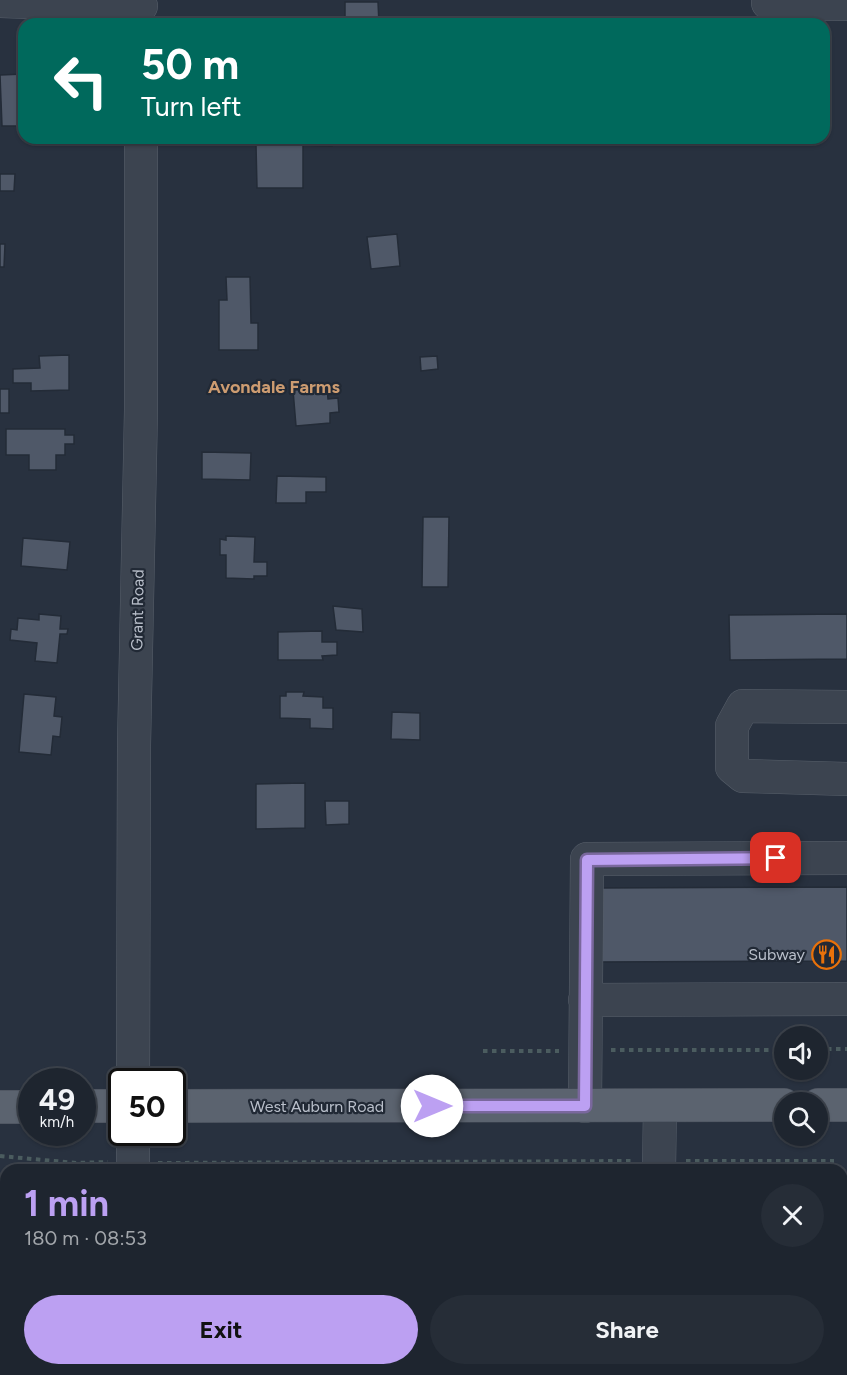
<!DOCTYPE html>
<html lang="en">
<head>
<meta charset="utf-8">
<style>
  body { margin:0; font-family:Figtree,sans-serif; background:#262d37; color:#f1f3f6; height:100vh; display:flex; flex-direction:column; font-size:22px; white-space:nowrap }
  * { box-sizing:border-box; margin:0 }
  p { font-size:20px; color:#a1a5aa }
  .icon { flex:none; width:33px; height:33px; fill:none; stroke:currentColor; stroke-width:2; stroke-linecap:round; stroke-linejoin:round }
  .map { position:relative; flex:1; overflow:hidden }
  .sheet { position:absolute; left:0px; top:1164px; width:848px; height:212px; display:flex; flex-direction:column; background:#1e252f; border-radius:18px 18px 0 0; box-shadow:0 2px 4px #0004,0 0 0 2px #3c424b }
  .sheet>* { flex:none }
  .top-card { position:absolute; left:18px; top:18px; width:812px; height:126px; border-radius:18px; box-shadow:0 2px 4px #0004,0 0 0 2px #3c424b; background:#00695c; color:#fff; overflow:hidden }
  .fabs { position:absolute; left:774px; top:1026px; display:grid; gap:12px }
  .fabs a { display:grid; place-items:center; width:54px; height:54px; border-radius:50%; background:#1e252f; box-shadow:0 2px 4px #0004,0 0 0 2px #3c424b; font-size:30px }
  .speed { position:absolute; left:18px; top:1068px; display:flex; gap:12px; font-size:30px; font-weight:700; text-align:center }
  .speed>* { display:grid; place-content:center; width:78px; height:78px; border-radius:50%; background:#1e252f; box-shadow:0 2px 4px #0004,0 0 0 2px #3c424b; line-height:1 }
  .speed small { font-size:15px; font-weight:400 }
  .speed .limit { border:3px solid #111; border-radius:9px; background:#fff; color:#111 }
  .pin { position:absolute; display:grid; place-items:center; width:51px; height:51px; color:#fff; margin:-26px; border-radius:12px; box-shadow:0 3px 9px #0006 }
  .me { position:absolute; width:66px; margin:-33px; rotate:90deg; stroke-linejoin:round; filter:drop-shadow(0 0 4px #0008) }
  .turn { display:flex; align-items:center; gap:21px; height:126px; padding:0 24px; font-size:27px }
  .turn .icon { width:78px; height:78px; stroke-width:2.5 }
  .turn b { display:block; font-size:42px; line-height:51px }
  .round { display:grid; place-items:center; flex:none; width:63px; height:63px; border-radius:32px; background:#262d37 }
  .overview { display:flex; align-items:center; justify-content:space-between; height:102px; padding:0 24px }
  h1 { font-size:36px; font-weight:700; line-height:45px; color:#bca0f2 }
  .button { display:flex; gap:12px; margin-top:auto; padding:12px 24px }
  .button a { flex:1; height:69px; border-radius:36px; background:#bca0f2; color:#111; font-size:24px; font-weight:700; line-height:69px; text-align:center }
  .button a+a { background:#262d37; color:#f1f3f6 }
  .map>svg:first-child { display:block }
  .building { fill:#4f5868; stroke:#232b37; stroke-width:1.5 }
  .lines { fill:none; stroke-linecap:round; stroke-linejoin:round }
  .minor-casing { stroke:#575f6a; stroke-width:34 }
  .major-casing { stroke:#464d59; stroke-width:34 }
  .path { stroke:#4b5c5f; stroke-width:4; stroke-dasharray:4.5 4.5; stroke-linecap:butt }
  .minor { stroke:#3c4450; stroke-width:33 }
  .major { stroke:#5b636f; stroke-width:33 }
  .route-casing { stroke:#7a689d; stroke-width:15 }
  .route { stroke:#bca0f2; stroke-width:10 }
  .labels { text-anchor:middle; stroke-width:4.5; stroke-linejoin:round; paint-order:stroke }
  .street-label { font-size:16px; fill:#b9bfca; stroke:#212935 }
  .poi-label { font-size:16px; fill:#b9bfca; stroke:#212935; text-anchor:end }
  .neighbourhood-label { font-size:18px; font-weight:bold; fill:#cd9c71; stroke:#212935 }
</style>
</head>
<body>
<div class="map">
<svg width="847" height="1375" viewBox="0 0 847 1375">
  <rect width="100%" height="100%" fill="#28313f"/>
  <path class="building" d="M 345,2 L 378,2 L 379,24 L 345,24 Z
    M 24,74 L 24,126 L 2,126 L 0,75 Z
    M 303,138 L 332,138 L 332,146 L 303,145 Z
    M 256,145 L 303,145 L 303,188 L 257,188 Z
    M 0,174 L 15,174 L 14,191 L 0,191 Z
    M 397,234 L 400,266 L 371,269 L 367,237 Z
    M 0,244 L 5,244 L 4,267 L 0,267 Z
    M 226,277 L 250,277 L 251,323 L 258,323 L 258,350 L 219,350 L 219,300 L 227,300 Z
    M 69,355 L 69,390 L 31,391 L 31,383 L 13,383 L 13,369 L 40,368 L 39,356 Z
    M 437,356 L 438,369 L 421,371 L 420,357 Z
    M 327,387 L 328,399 L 338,398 L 339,412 L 330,413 L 330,423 L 296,426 L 293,390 Z
    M 0,389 L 9,389 L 9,413 L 0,413 Z
    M 6,429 L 65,429 L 65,435 L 74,435 L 74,444 L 65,444 L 65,455 L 56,455 L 56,470 L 29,470 L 29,455 L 6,455 Z
    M 202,452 L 251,453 L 250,480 L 202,479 Z
    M 277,476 L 326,477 L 326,492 L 306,492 L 306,503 L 276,503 Z
    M 423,517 L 449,517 L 448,587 L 422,587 Z
    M 226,536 L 255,537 L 254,562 L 267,562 L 267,576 L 254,576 L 254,579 L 226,578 L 226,555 L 220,555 L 220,539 L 226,540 Z
    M 23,538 L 70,542 L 67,570 L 21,566 Z
    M 333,606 L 362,609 L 363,632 L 336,630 Z
    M 39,614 L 61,616 L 60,629 L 68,629 L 67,634 L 60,634 L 57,663 L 35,661 L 37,643 L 10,640 L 11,629 L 17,630 L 18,618 L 39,620 Z
    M 847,614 L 847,659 L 730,660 L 729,615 Z
    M 322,631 L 322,642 L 337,642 L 337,655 L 322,656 L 323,660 L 278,660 L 278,632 Z
    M 286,692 L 304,692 L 303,696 L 323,697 L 323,708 L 333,708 L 333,729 L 310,728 L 310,719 L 280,718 L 280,696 L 286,696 Z
    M 24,694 L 56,697 L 54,716 L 62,717 L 60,737 L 53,736 L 51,755 L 19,752 Z
    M 392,712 L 420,713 L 420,740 L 391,739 Z
    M 305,783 L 305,828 L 256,829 L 256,784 Z
    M 325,801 L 349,801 L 349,824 L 326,825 Z
    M 847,887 L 847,961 L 596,962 L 595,888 Z
    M 0,1195 L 6,1195 L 6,1244 L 0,1244 Z
    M 185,1370 L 238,1370 L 238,1375 L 185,1375 Z
    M 424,1370 L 463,1370 L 463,1375 L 424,1375 Z
    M 539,1370 L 582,1370 L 582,1375 L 539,1375 Z
    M 754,1370 L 782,1370 L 782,1375 L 754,1375 Z"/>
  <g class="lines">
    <defs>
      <path id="minor" d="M 0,1 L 141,6
        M 768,3 L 847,4
        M 847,707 L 743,706 L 732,726 L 732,767 L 743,776 L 847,779
        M 585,1000 L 847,999
        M 133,1082 L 134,746 L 141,410 L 141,138
        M 585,1106 L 587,859 L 847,858
        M 133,1170 L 133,1132
        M 659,1170 L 660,1106
        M 842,1189 L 847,1189
        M 131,1375 L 131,1370
        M 656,1375 L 656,1370"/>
      <path id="major" d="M 818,1105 L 847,1105
        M 82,1106 L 122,1106
        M 172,1106 L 784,1105
        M 0,1107 L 32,1107"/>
    </defs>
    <use href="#minor" class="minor-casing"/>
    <use href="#major" class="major-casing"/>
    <path class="path" d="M 818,1049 L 847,1049
      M 611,1050 L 784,1050
      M 483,1051 L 559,1051
      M 0,1156 L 76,1163 L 108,1162
      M 686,1161 L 834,1161
      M 158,1163 L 633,1161"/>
    <use href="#minor" class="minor"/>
    <use href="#major" class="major"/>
  </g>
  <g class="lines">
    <defs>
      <path id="route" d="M 432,1106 L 585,1106 L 587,860 L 776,858"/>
    </defs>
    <use href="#route" class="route-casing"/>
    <use href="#route" class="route"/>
  </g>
  <defs>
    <symbol id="restaurant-ring" viewBox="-11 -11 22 22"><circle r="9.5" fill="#212935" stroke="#e8710a" stroke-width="1.5"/><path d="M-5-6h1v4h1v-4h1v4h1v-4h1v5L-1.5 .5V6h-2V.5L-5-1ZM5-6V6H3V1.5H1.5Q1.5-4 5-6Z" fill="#e8710a"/></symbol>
  </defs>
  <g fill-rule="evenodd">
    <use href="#restaurant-ring" x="810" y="938" width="33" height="33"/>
  </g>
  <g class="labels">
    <g class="street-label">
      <text transform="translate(137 610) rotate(-89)" y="6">Grant Road</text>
      <text x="317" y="1112">West Auburn Road</text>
    </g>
    <g class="poi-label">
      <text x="805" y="960">Subway</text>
    </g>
    <g class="neighbourhood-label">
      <text x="274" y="393">Avondale Farms</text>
    </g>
  </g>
</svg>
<div class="fabs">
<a><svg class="icon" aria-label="sound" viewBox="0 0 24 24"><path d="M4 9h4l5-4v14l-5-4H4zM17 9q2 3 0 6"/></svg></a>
<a><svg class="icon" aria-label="search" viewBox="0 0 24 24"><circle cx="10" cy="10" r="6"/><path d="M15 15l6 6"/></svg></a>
</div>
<div class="speed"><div>49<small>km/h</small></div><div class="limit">50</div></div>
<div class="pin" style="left:776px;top:858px;background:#d93025"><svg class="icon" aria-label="arrive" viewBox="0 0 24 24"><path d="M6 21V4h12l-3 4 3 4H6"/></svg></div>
<svg class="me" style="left:432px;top:1106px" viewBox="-20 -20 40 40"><circle r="19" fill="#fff"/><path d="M0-13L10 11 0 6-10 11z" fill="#bca0f2"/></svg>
<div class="top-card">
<div class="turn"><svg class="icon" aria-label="left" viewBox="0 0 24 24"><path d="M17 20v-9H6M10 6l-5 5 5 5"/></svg><div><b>50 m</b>Turn left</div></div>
</div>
<section class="sheet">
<div class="overview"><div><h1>1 min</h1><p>180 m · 08:53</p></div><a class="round"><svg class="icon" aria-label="close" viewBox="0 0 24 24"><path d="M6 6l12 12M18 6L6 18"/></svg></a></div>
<div class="button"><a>Exit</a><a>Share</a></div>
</section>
</div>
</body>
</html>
